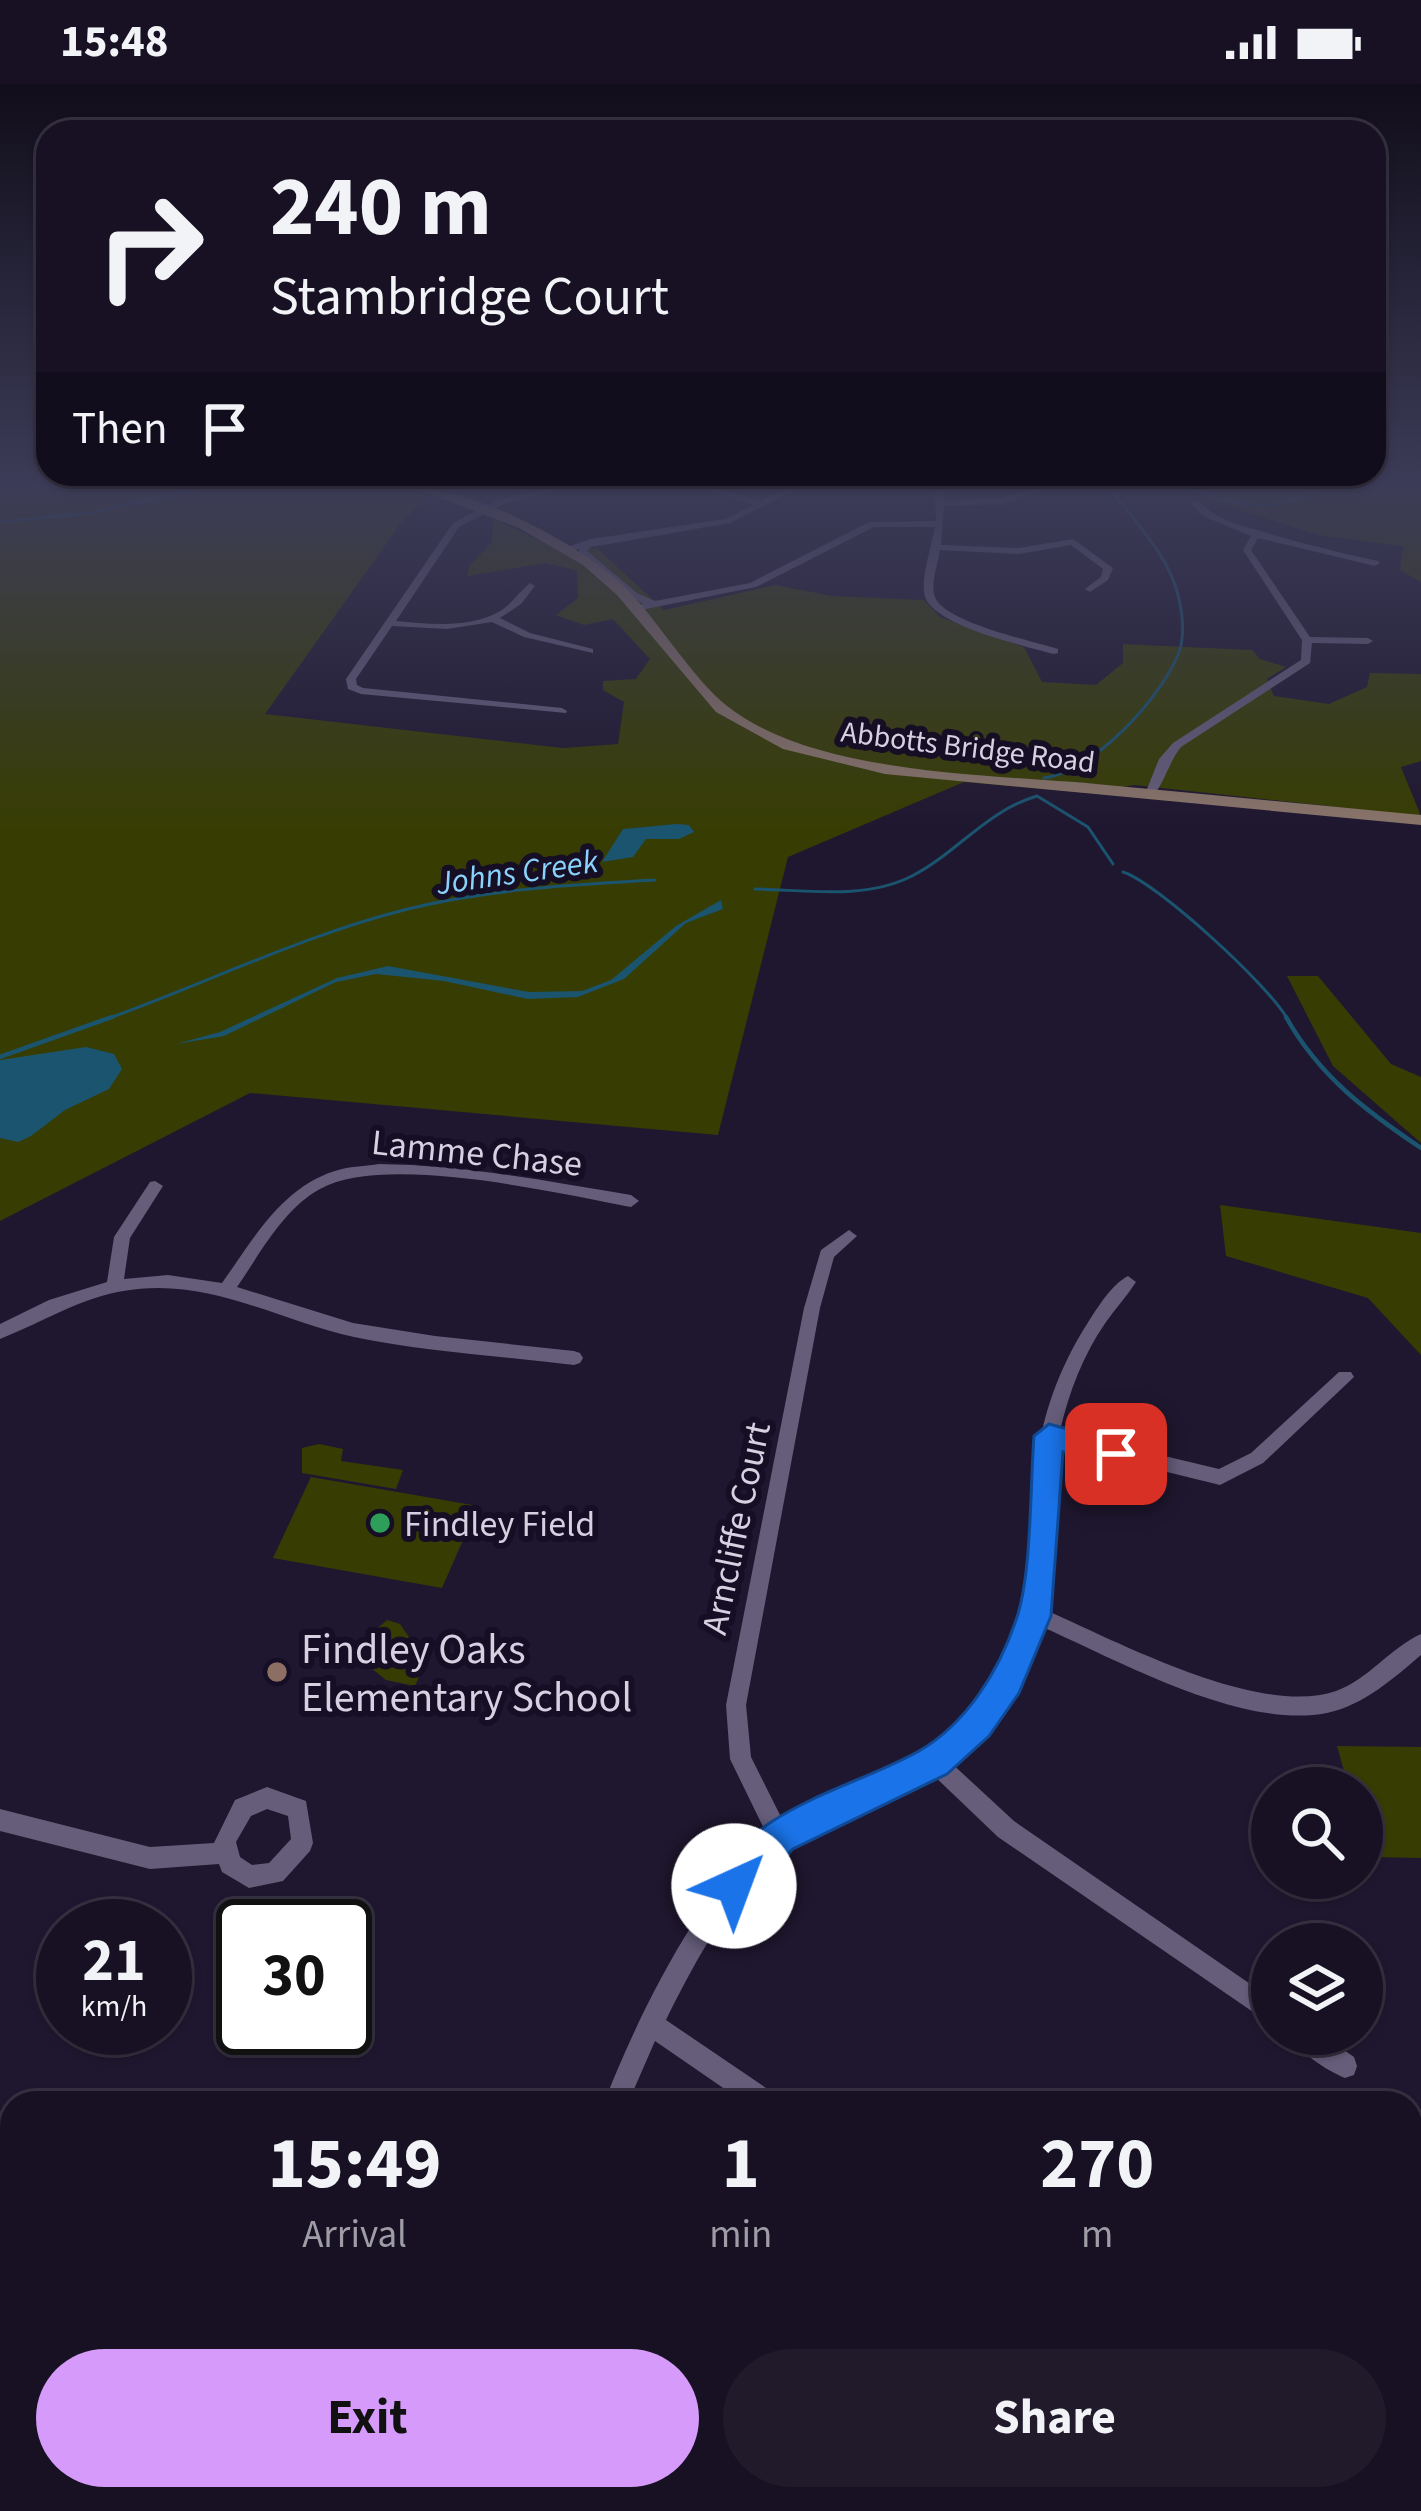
<!DOCTYPE html>
<html lang="en">
<head>
<meta charset="utf-8">
<style>
  body { margin:0; font-family:"Source Sans 3",sans-serif; background:#201a2b; color:#f1f3f6; height:100vh; display:flex; flex-direction:column; font-size:45px; white-space:nowrap }
  * { box-sizing:border-box; margin:0 }
  p { font-size:39px; color:#9e9da6 }
  .icon { flex:none; width:66px; height:66px; fill:none; stroke:currentColor; stroke-width:2; stroke-linecap:round; stroke-linejoin:round }
  .map { position:relative; flex:1; overflow:hidden }
  .side { position:absolute; left:0px; top:2007px; width:1422px; height:420px; display:flex; flex-direction:column; background:#171123; border-radius:36px 36px 0 0; box-shadow:0 3px 9px #0004,0 0 0 3px #363141 }
  .side>* { flex:none }
  .hud { position:absolute; left:36px; top:36px; width:1350px; height:366px; border-radius:36px; box-shadow:0 3px 9px #0004,0 0 0 3px #363141; background:#171123; color:#f1f3f6; overflow:hidden }
  .tools { position:absolute; left:1251px; top:1683px; display:grid; gap:24px }
  .tools a { display:grid; place-items:center; width:132px; height:132px; border-radius:50%; background:#171123; box-shadow:0 3px 9px #0004,0 0 0 3px #363141; font-size:60px }
  .speed { position:absolute; left:36px; top:1815px; display:flex; gap:24px; font-size:60px; font-weight:700; text-align:center }
  .speed>* { display:grid; place-content:center; width:156px; height:156px; border-radius:50%; background:#171123; box-shadow:0 3px 9px #0004,0 0 0 3px #363141; line-height:1 }
  .speed small { font-size:30px; font-weight:400 }
  .speed .limit { border:6px solid #111; border-radius:18px; background:#fff; color:#111 }
  .pin { position:absolute; display:grid; place-items:center; width:102px; height:102px; color:#fff; margin:-51px; border-radius:24px; box-shadow:0 6px 18px #0006 }
  .me { position:absolute; width:132px; margin:-66px; rotate:43deg; stroke-linejoin:round; filter:drop-shadow(0 0 9px #0008) }
  .turn { display:flex; align-items:center; gap:42px; height:252px; padding:0 36px; font-size:54px }
  .turn .icon { width:156px; height:156px; stroke-width:2.5 }
  .turn b { display:block; font-size:84px; line-height:102px }
  .then { display:flex; align-items:center; height:114px; padding:0 36px; background:#0003; gap:24px; font-size:45px }
  .eta { display:flex; justify-content:space-evenly; align-items:center; height:204px; text-align:center }
  .eta b { font-size:72px; font-weight:700; line-height:84px }
  .cta { display:flex; gap:24px; margin-top:auto; padding:24px 36px }
  .cta a { flex:1; height:138px; border-radius:72px; background:#d69bfa; color:#111; font-size:48px; font-weight:700; line-height:138px; text-align:center }
  .cta a+a { background:#201a2b; color:#f1f3f6 }
  .status { display:flex; justify-content:space-between; align-items:center; height:84px; padding:0 60px; background:#171123; direction:ltr }
  .status svg { height:33px; fill:currentColor }
  .map>svg:first-child { display:block }
  .green { fill:#373d02 }
  .water { fill:#1a546f }
  .lines { fill:none; stroke-linecap:round; stroke-linejoin:round }
  .stream-far1 { stroke:#1a546f; stroke-width:3 }
  .stream { stroke:#1a546f; stroke-width:4.5 }
  .minor { fill:#655d7a; fill-rule:evenodd }
  .secondary { fill:#897469; fill-rule:evenodd }
  .route { fill:#1a73e8; stroke:#114b97; stroke-width:3 }
  .leisure-dot { fill:#2e9e5b; stroke:#160e25; stroke-width:4.5 }
  .education-dot { fill:#8d6e63; stroke:#160e25; stroke-width:4.5 }
  .labels { text-anchor:middle; stroke-width:12; stroke-linejoin:round; paint-order:stroke }
  .far-street-label { font-size:30px; fill:#d5d1e1; stroke:#160e25 }
  .far-water-label { font-size:33px; font-style:italic; fill:#89d2fa; stroke:#160e25 }
  .street-label { font-size:36px; fill:#d5d1e1; stroke:#160e25 }
  .poi-label { font-size:36px; fill:#d5d1e1; stroke:#160e25; text-anchor:start }
  .near-poi-label { font-size:42px; fill:#d5d1e1; stroke:#160e25; text-anchor:start }
</style>
</head>
<body>
<div class="status"><b>15:48</b><svg viewBox="0 0 49 12"><path d="M0 12V9h3v3zM5 12V6h3v6zM10 12V3h3v9zM15 12V0h3v12zM26 1h20v11H26zM47 4h2v5h-2z"/></svg></div>
<div class="map">
<svg width="1421" height="2427" viewBox="0 0 1421 2427">
  <rect width="100%" height="100%" fill="#1f172f"/>
  <path class="green" d="M 0,405 L 411,405 L 427,413 L 401,439 L 265,630 L 563,664 L 618,660 L 624,618 L 603,606 L 603,597 L 636,595 L 650,575 L 613,535 L 584,541 L 556,531 L 578,514 L 577,486 L 545,479 L 467,492 L 470,481 L 492,458 L 493,435 L 567,469 L 597,464 L 664,526 L 775,501 L 832,512 L 924,516 L 940,533 L 1024,563 L 1042,598 L 1096,601 L 1123,579 L 1123,560 L 1252,566 L 1260,575 L 1286,583 L 1267,595 L 1274,612 L 1329,620 L 1367,603 L 1370,589 L 1421,590 L 1421,677 L 1401,683 L 1421,732 L 1134,701 L 1088,709 L 964,698 L 788,773 L 718,1051 L 250,1009 L 0,1137 Z
    M 1194,405 L 1421,405 L 1421,498 L 1400,486 L 1403,462 L 1319,451 L 1207,415 Z
    M 1287,892 L 1318,892 L 1391,980 L 1421,993 L 1421,1059 L 1333,982 Z
    M 1220,1121 L 1421,1149 L 1421,1271 L 1368,1214 L 1226,1172 Z
    M 319,1360 L 343,1365 L 341,1377 L 403,1386 L 396,1405 L 302,1389 L 302,1364 Z
    M 311,1393 L 478,1422 L 442,1504 L 273,1474 Z
    M 387,1536 L 400,1540 L 415,1562 L 431,1565 L 415,1602 L 386,1596 L 365,1579 L 373,1564 L 371,1550 Z
    M 1337,1662 L 1421,1663 L 1421,1774 L 1369,1773 L 1362,1750 L 1362,1704 L 1349,1704 Z"/>
  <path class="water" d="M 676,740 L 689,741 L 694,748 L 679,755 L 646,755 L 633,773 L 602,778 L 623,745 Z
    M 721,816 L 723,825 L 686,839 L 624,895 L 578,913 L 528,915 L 444,897 L 376,890 L 336,898 L 224,952 L 176,960 L 220,948 L 337,894 L 388,882 L 529,908 L 582,907 L 611,896 L 676,842 Z
    M 86,963 L 114,970 L 122,985 L 109,1005 L 65,1026 L 31,1052 L 18,1058 L 0,1054 L 0,976 Z"/>
  <g class="lines">
    <path class="stream-far1" d="M 1195,405 C 1238,422 1276,430 1317,405
      M 0,438 L 90,429 L 198,405
      M 1044,694 C 1093,688 1159,616 1178,571 C 1185,554 1183,533 1179,515 C 1171,474 1135,438 1110,405
      M 1037,712 L 1088,743 L 1113,780
      M 1123,788 C 1156,798 1270,902 1288,936
      M 755,805 C 806,806 865,816 912,792 C 957,769 986,727 1037,712
      M 104,936 C 205,900 303,851 408,825 C 489,805 572,801 655,796"/>
    <path class="stream" d="M 1286,933 C 1319,992 1366,1027 1421,1064
      M 0,973 L 112,933"/>
    <path class="minor" d="M 545,405 L 562,405 L 503,420 L 459,443 L 396,537 C 430,540 471,545 502,526 C 513,518 520,507 530,499 L 535,502 L 521,520 L 500,534 L 530,549 L 593,565 L 593,569 L 524,553 L 492,538 L 447,545 L 392,542 L 356,595 L 357,601 L 363,604 L 562,624 L 567,627 L 566,629 L 361,610 L 348,605 L 346,595 L 453,439 L 497,416 Z
      M 704,405 L 718,405 L 760,417 L 785,405 L 796,405 L 730,439 L 591,463 L 587,467 L 637,509 L 655,517 L 750,499 L 869,438 L 936,437 L 935,405 L 943,405 L 944,417 L 1002,414 L 1033,405 L 1047,405 L 1003,420 L 944,422 L 941,461 L 1019,464 L 1073,455 L 1113,484 L 1108,496 L 1090,508 L 1085,505 L 1101,493 L 1103,485 L 1071,461 L 1019,470 L 940,466 C 938,480 930,501 935,513 C 944,538 1032,557 1058,565 L 1058,569 L 1054,570 C 1026,562 926,541 924,508 C 922,490 932,460 935,443 L 874,443 L 756,503 L 636,527 L 633,526 L 633,522 L 643,520 L 622,507 L 579,469 L 579,465 L 568,467 L 564,464 L 591,455 L 725,435 L 753,421 Z
      M 1192,417 L 1198,417 C 1216,435 1235,440 1257,446 C 1295,458 1338,468 1378,477 L 1380,479 L 1375,482 L 1258,454 L 1251,466 L 1310,553 L 1368,554 L 1373,557 L 1368,560 L 1312,559 L 1310,579 L 1181,663 C 1168,679 1163,704 1151,713 L 1145,710 L 1159,675 L 1173,659 L 1301,576 L 1302,556 L 1243,466 L 1251,452 L 1203,432 L 1192,421 Z
      M 379,1080 C 465,1081 547,1097 631,1111 L 639,1117 L 631,1123 C 557,1109 386,1069 320,1105 C 283,1125 260,1170 237,1203 L 353,1239 L 435,1252 L 574,1267 L 580,1269 L 583,1274 L 580,1279 L 574,1281 C 501,1272 426,1268 354,1253 C 281,1237 215,1197 138,1205 C 85,1210 48,1236 0,1255 L 0,1240 L 49,1216 L 107,1198 L 114,1153 L 150,1098 L 155,1097 L 163,1102 L 130,1154 L 124,1195 L 168,1191 L 222,1199 C 254,1154 284,1099 342,1085 C 354,1082 367,1082 379,1080 Z
      M 849,1146 L 857,1152 L 834,1173 L 820,1224 L 746,1621 L 751,1673 L 784,1739 C 850,1702 930,1681 978,1620 C 1038,1546 1026,1473 1036,1385 C 1041,1333 1059,1284 1087,1240 C 1098,1223 1111,1201 1128,1192 L 1136,1198 C 1127,1212 1116,1224 1106,1238 C 1083,1271 1069,1308 1060,1347 L 1219,1385 L 1251,1369 L 1339,1288 L 1351,1288 L 1354,1293 L 1263,1379 L 1220,1401 L 1057,1361 L 1043,1525 C 1115,1556 1259,1634 1336,1607 C 1369,1595 1390,1564 1421,1550 L 1421,1571 C 1394,1594 1364,1621 1327,1629 C 1241,1646 1118,1576 1040,1542 C 1022,1597 994,1641 948,1676 L 1014,1737 L 1272,1915 L 1272,1941 L 998,1753 L 930,1688 C 885,1714 831,1730 789,1761 C 736,1801 695,1877 666,1936 L 775,2010 L 778,2019 L 745,2019 L 655,1957 L 628,2019 L 604,2019 C 636,1936 698,1808 767,1751 L 730,1675 L 726,1621 L 804,1224 L 821,1166 Z
      M 267,1703 L 306,1717 L 313,1759 L 310,1767 L 283,1797 L 249,1804 L 222,1788 L 219,1780 L 150,1785 L 0,1747 L 0,1725 L 150,1763 L 214,1759 L 235,1716 ZM 267,1725 L 288,1732 L 291,1755 L 269,1779 L 252,1781 L 240,1773 L 236,1758 L 251,1732 Z
      M 1289,1950 L 1321,1950 L 1354,1973 L 1357,1982 L 1354,1991 L 1345,1994 C 1326,1986 1298,1968 1289,1950 Z
      M 596,2415 L 624,2415 L 627,2427 L 599,2427 Z
      M 648,2415 L 795,2415 L 799,2417 L 803,2427 L 640,2427 L 644,2417 Z
      M 1372,2415 L 1408,2415 L 1414,2427 L 1378,2427 Z"/>
    <path class="secondary" d="M 417,405 C 477,405 585,463 627,505 C 659,538 693,595 727,622 C 814,691 988,690 1096,700 C 1204,710 1313,721 1421,731 L 1421,741 L 885,690 L 783,665 L 716,628 L 617,511 L 583,481 L 519,444 Z"/>
  </g>
  <linearGradient id="sky" x2="0" y2="1"><stop stop-color="#110d1a"/><stop offset="0.54" stop-color="#3c3c58"/><stop offset="1" stop-color="#3c3c58" stop-opacity="0"/></linearGradient>
  <rect width="1421" height="745" fill="url(#sky)"/>
  <path class="route" d="M 1049,1340 L 1126,1361 L 1131,1370 L 1116,1382 L 1063,1368 L 1051,1532 L 1019,1609 L 989,1652 L 947,1690 L 793,1765 L 747,1815 L 734,1821 L 720,1815 L 715,1802 C 747,1724 852,1705 919,1667 C 966,1640 999,1587 1016,1536 C 1032,1492 1030,1402 1034,1352 Z"/>
  <circle class="leisure-dot" cx="380" cy="1439" r="12"/>
  <circle class="education-dot" cx="277" cy="1588" r="12"/>
  <g class="labels">
    <g class="far-street-label">
      <text transform="translate(968 663) rotate(7)" y="10">Abbotts Bridge Road</text>
    </g>
    <g class="far-water-label">
      <text transform="translate(517 787) rotate(-8)" y="12">Johns Creek</text>
    </g>
    <g class="street-label">
      <text transform="translate(477 1068) rotate(6)" y="13">Lamme Chase</text>
      <text transform="translate(735 1444) rotate(-78)" y="13">Arncliffe Court</text>
    </g>
    <g class="poi-label">
      <text x="404" y="1452">Findley Field</text>
    </g>
    <g class="near-poi-label">
      <text x="301" y="1579">Findley Oaks<tspan x="301" dy="48">Elementary School</tspan></text>
    </g>
  </g>
</svg>
<div class="tools">
<a><svg class="icon" aria-label="search" viewBox="0 0 24 24"><circle cx="10" cy="10" r="6"/><path d="M15 15l6 6"/></svg></a>
<a><svg class="icon" aria-label="layers" viewBox="0 0 24 24"><path d="M12 4l9 5-9 5-9-5zM3 14l9 5 9-5"/></svg></a>
</div>
<div class="speed"><div>21<small>km/h</small></div><div class="limit">30</div></div>
<div class="pin" style="left:1116px;top:1370px;background:#d93025"><svg class="icon" aria-label="arrive" viewBox="0 0 24 24"><path d="M6 21V4h12l-3 4 3 4H6"/></svg></div>
<svg class="me" style="left:734px;top:1802px" viewBox="-20 -20 40 40"><circle r="19" fill="#fff"/><path d="M0-13L10 11 0 6-10 11z" fill="#1a73e8"/></svg>
<div class="hud">
<div class="turn"><svg class="icon" aria-label="right" viewBox="0 0 24 24"><path d="M7 20v-9h11M14 6l5 5-5 5"/></svg><div><b>240 m</b>Stambridge Court</div></div>
<div class="then">Then<svg class="icon" aria-label="arrive" viewBox="0 0 24 24"><path d="M6 21V4h12l-3 4 3 4H6"/></svg></div>
</div>
<section class="side">
<div class="eta">
<div><b>15:49</b><p>Arrival</p></div>
<div><b>1</b><p>min</p></div>
<div><b>270</b><p>m</p></div>
</div>
<div class="cta"><a>Exit</a><a>Share</a></div>
</section>
</div>
</body>
</html>
